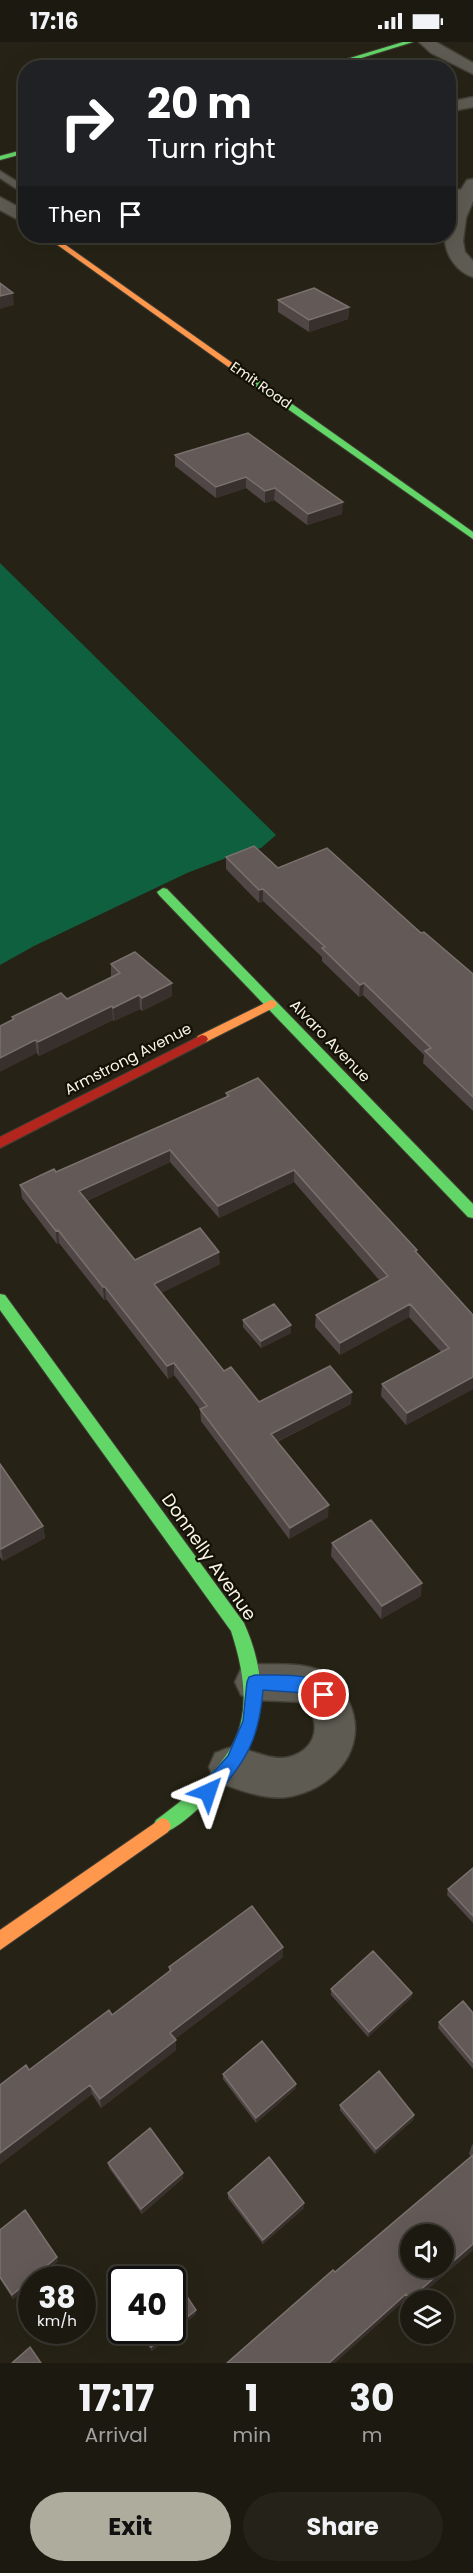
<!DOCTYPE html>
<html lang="en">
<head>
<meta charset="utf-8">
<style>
  body { margin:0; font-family:Poppins,sans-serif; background:#252319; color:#f1f3f6; height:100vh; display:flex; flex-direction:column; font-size:22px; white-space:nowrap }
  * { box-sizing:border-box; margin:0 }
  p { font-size:20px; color:#a0a19f }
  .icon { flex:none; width:33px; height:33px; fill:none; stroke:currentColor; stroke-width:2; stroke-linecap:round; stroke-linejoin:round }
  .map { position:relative; height:2321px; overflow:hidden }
  .side { display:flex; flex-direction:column; background:#1c1a10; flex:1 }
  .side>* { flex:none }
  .banner { position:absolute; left:18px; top:18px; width:438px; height:183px; border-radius:24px; box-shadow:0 6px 24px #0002,0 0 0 2px #3a3830; background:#202124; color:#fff; overflow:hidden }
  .controls { position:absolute; left:400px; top:2182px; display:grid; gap:12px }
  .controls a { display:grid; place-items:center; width:54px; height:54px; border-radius:50%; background:#1c1a10; box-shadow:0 6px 24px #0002,0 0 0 2px #3a3830; font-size:30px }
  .speed { position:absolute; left:18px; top:2224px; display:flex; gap:12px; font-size:30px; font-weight:700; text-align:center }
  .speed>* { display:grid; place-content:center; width:78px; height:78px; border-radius:50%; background:#1c1a10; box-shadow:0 6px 24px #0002,0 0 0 2px #3a3830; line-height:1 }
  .speed small { font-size:15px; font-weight:400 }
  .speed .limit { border:3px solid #111; border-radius:9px; background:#fff; color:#111 }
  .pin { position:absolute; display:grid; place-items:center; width:51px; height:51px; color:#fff; margin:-26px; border:3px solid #fff; border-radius:50%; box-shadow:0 2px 6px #0007 }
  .me { position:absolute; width:66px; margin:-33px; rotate:42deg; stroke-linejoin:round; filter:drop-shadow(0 0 4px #0008) }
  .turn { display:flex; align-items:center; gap:21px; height:126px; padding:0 30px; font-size:27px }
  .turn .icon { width:78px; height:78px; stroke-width:2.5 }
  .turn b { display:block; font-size:42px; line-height:51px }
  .then { display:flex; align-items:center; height:57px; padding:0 30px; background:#0003; gap:12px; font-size:22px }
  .eta { display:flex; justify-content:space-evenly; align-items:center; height:102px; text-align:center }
  .eta b { font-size:36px; font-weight:700; line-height:42px }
  .action { display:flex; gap:12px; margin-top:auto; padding:12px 30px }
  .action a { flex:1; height:69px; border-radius:36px; background:#aeac9d; color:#111; font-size:24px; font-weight:700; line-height:69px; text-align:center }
  .action a+a { background:#252319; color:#f1f3f6 }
  .status { display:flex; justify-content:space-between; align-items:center; height:42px; padding:0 30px; background:#1c1a10; direction:ltr }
  .status svg { height:16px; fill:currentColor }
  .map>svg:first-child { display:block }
  .forest { fill:#0e603e }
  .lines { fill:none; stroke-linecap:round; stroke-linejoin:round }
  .lane-casing { stroke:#413e35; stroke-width:3 }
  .street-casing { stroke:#413e35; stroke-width:3 }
  .fast-casing { stroke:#413e35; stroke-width:2 }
  .slow-casing { stroke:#413e35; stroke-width:2 }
  .jam-casing { stroke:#413e35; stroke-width:2 }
  .lane { fill:#5d5b52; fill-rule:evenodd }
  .street { fill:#5d5b52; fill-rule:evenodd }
  .fast { fill:#63d668; fill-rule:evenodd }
  .slow { fill:#ff974d; fill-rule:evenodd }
  .jam { fill:#b3261e; fill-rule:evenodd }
  .wall { fill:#514646 }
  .shaded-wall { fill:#38302c }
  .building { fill:#635957; stroke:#7a716e; stroke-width:1.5; fill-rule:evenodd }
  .route { fill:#1a73e8; stroke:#114b97; stroke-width:1.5 }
  .labels { text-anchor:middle; stroke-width:4.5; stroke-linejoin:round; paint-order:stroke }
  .far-street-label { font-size:14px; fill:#f8f5e6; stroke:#131006 }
  .street-label { font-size:15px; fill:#f8f5e6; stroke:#131006 }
  .near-street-label { font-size:18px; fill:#f8f5e6; stroke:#131006 }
</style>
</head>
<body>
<div class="status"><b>17:16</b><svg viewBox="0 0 49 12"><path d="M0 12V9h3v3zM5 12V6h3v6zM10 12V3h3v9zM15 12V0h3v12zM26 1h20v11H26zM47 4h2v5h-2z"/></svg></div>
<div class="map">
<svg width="473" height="2321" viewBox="0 0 473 2321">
  <rect width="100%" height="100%" fill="#262316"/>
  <path class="forest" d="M 0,521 L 276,793 L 261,806 L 234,813 L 187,831 L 34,904 L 0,923 Z"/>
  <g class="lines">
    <defs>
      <path id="lane" d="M 0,129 L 26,145 L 26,153 L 0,136 Z
        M 448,147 L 468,148 L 473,151 L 468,154 L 448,153 Z"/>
      <path id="street" d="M 419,0 L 436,0 L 473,21 L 473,32 L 431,11 Z
        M 473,55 L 473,65 L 448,70 L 448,60 Z
        M 473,137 L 473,159 L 466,176 L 463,199 L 465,210 L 473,219 L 473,235 C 456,230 444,211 445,194 L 448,194 C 448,172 455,156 467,138 Z
        M 0,155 L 26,169 L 26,182 L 0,168 Z
        M 255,1622 C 280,1623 309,1619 331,1634 C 340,1640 345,1651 349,1660 C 370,1706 333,1748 287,1755 C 264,1758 236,1747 215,1739 L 209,1725 L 215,1711 C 219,1710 224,1707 229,1706 C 245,1703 269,1720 289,1715 C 317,1708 323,1679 303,1660 L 255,1658 L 241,1653 L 235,1640 L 241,1627 Z"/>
      <path id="fast" d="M 403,0 L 413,0 L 329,26 L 317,26 Z
        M 26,107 L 26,111 L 0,118 L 0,114 Z
        M 248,335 L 254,335 L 473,490 L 473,497 L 248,339 Z
        M 163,846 L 167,847 L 473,1162 L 473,1176 L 468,1175 L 159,853 L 157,850 Z
        M 0,1252 L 5,1253 L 244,1581 C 275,1649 262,1710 206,1760 C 193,1771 178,1786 162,1792 L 156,1790 L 153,1784 L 156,1778 C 233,1721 263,1687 231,1589 L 0,1268 Z"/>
      <path id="slow" d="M 45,194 L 53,194 L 255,337 L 248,339 Z
        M 271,958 L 275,959 L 277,962 L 275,965 L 206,1000 L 202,1001 L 196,997 L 198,994 Z
        M 162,1776 L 168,1778 L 171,1784 L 168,1790 L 0,1908 L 0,1888 Z"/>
      <path id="jam" d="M 202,993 L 206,994 L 208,997 L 206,1000 L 0,1106 L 0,1095 Z"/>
    </defs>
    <use href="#lane" class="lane-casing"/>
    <use href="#street" class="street-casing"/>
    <use href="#fast" class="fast-casing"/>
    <use href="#slow" class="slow-casing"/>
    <use href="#jam" class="jam-casing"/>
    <use href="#lane" class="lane"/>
    <use href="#street" class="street"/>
    <use href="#fast" class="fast"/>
    <use href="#slow" class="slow"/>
    <use href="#jam" class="jam"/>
  </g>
  <path class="wall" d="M 278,258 L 349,265 L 348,277 L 309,290 L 278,270 Z
    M 248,391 L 342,472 L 307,483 L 274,458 L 265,461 L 246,446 L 216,456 L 175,424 L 175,413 Z
    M 226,815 L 278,826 L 421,891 L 473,932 L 473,1069 L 423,1021 L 424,1013 L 363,953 L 359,955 L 322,919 L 322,915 L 263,859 L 259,861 L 226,827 Z
    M 111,922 L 172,954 L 142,969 L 140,967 L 114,979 L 113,978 L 39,1014 L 13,978 L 12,975 L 67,957 L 111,935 Z
    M 226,1051 L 417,1208 L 417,1210 L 473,1273 L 473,1347 L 406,1383 L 381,1354 L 382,1342 L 441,1310 L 409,1275 L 340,1313 L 315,1285 L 316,1273 L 380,1239 L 294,1140 L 219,1176 L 170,1120 L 87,1159 L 135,1218 L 220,1222 L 161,1251 L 224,1329 L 259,1360 L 351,1362 L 277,1400 L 328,1475 L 289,1497 L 201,1379 L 200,1367 L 174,1333 L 168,1337 L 106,1257 L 104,1258 L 59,1201 L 57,1202 L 22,1156 L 20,1143 L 56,1130 L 226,1056 Z
    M 243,1278 L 291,1291 L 261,1306 L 243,1285 Z
    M 0,1422 L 43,1484 L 45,1496 L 3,1519 L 0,1515 Z
    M 332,1501 L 421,1554 L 381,1577 L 331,1514 Z
    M 473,1826 L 473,1881 L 447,1853 L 448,1847 Z
    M 283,1905 L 283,1915 L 175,1997 L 176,2008 L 101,2066 L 92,2052 L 0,2122 L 0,2043 L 29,2028 L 112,1973 L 169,1930 L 169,1925 Z
    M 331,1947 L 412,1951 L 411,1956 L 368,1995 L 331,1953 Z
    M 473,1971 L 473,2027 L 438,1986 L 439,1980 Z
    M 223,2032 L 296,2042 L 295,2047 L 256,2081 L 223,2037 Z
    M 340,2063 L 414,2073 L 413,2078 L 375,2112 L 340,2068 Z
    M 473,2102 L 473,2208 L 414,2259 L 411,2259 L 408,2264 L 404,2259 L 335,2230 L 471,2114 L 469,2112 L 472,2103 Z
    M 108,2121 L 183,2131 L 183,2136 L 142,2172 L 109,2126 Z
    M 228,2151 L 304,2166 L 263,2202 L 228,2156 Z
    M 0,2188 L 58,2219 L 36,2238 L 32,2238 L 32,2242 L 13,2257 L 0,2237 Z
    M 196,2268 L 196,2272 L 152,2309 L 139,2289 L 172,2289 Z"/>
  <path class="shaded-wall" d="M 13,251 L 14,263 L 0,267 L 0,254 Z
    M 349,265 L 348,277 L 309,290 L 309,278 Z
    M 246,435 L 246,446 L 216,456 L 216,445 Z
    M 275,446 L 274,458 L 265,461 L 265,449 Z
    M 343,460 L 342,472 L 307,483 L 308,472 Z
    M 263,847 L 263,859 L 259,861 L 259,848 Z
    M 172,941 L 172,954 L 142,969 L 142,956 Z
    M 364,941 L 363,953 L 359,955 L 360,943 Z
    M 139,953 L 140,967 L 114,979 L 113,966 Z
    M 112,964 L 113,978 L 39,1014 L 38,1000 Z
    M 35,998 L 37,1011 L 0,1030 L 0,1016 Z
    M 170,1108 L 170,1120 L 80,1162 L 79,1149 Z
    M 294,1128 L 294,1140 L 219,1176 L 218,1164 Z
    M 58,1188 L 59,1201 L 57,1202 L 56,1189 Z
    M 219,1210 L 220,1222 L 155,1254 L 154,1242 Z
    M 103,1245 L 105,1245 L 106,1257 L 104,1258 Z
    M 410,1262 L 409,1275 L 340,1313 L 340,1301 Z
    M 291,1283 L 291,1291 L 261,1306 L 261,1299 Z
    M 174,1321 L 174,1333 L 168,1337 L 167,1324 Z
    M 473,1335 L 473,1347 L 406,1383 L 407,1371 Z
    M 352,1350 L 351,1362 L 270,1403 L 271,1392 Z
    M 329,1463 L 328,1475 L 289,1497 L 290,1486 Z
    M 43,1484 L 45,1496 L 3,1519 L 1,1507 Z
    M 422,1541 L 421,1554 L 381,1577 L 382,1564 Z
    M 283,1905 L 283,1915 L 171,2000 L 170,1991 Z
    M 412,1951 L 411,1956 L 368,1995 L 369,1990 Z
    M 176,1998 L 176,2008 L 101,2066 L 100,2057 Z
    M 296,2042 L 295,2047 L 256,2081 L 256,2076 Z
    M 90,2043 L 92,2052 L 0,2122 L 0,2111 Z
    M 414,2073 L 413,2078 L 375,2112 L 376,2107 Z
    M 183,2131 L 183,2136 L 142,2172 L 141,2167 Z
    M 304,2161 L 304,2166 L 263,2202 L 263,2198 Z
    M 473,2202 L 473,2208 L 414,2259 L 411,2259 L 411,2262 L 408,2264 L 410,2257 Z
    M 57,2215 L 58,2219 L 36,2238 L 32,2238 L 32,2242 L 13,2257 L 12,2253 Z
    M 406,2252 L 404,2259 L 335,2321 L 329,2321 Z
    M 196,2268 L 196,2272 L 152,2309 L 151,2305 L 170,2289 L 172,2289 L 172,2287 Z"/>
  <path class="building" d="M 0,241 L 13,251 L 0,254 Z
    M 314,246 L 349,265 L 309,278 L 278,258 Z
    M 248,391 L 343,460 L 308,472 L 275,446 L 265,449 L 246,435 L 216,445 L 175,413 Z
    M 254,804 L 278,826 L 327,806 L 421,891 L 424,890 L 473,932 L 473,1055 L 425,1009 L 431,1006 L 364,941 L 360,943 L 322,906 L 325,905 L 263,847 L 259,848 L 226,815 Z
    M 135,910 L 172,941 L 142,956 L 139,953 L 113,966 L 112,964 L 38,1000 L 35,998 L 0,1016 L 0,984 L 14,977 L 12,975 L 61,951 L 67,957 L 120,931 L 111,922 Z
    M 258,1036 L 417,1208 L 415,1209 L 473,1273 L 473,1335 L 407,1371 L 382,1342 L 449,1306 L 410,1262 L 340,1301 L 316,1273 L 388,1234 L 294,1128 L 218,1164 L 170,1108 L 79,1149 L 135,1218 L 200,1186 L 219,1210 L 154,1242 L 224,1329 L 231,1325 L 259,1360 L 330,1324 L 352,1350 L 271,1392 L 329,1463 L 290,1486 L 200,1367 L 207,1364 L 174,1321 L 167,1324 L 105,1245 L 103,1245 L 58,1188 L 56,1189 L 20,1143 L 54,1127 L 56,1130 L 229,1054 L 226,1051 Z
    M 274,1262 L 291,1283 L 261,1299 L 243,1278 Z
    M 0,1422 L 43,1484 L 1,1507 L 0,1506 Z
    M 371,1478 L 422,1541 L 382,1564 L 332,1501 Z
    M 473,1826 L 473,1874 L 448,1847 Z
    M 252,1864 L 283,1905 L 170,1991 L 176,1998 L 100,2057 L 90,2043 L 0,2111 L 0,2043 L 26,2023 L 29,2028 L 109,1968 L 112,1973 L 171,1928 L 169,1925 Z
    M 373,1909 L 412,1951 L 369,1990 L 331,1947 Z
    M 463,1959 L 473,1971 L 473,2020 L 439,1980 Z
    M 262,1999 L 296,2042 L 256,2076 L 223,2032 Z
    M 379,2029 L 414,2073 L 376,2107 L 340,2063 Z
    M 150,2086 L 183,2131 L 141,2167 L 108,2121 Z
    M 473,2113 L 473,2202 L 410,2257 L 406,2252 L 329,2321 L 227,2321 L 333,2228 L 335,2230 ZM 411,2193 L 444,2193 L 444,2226 L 411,2226 Z
    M 269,2115 L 304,2161 L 263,2198 L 228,2151 Z
    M 25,2168 L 57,2215 L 12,2253 L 0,2235 L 0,2188 Z
    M 166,2223 L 196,2268 L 172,2287 L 172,2238 L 148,2238 Z
    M 141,2289 L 170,2289 L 151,2305 Z
    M 30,2305 L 41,2321 L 12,2321 Z"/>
  <path class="route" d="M 255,1633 C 277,1634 321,1628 332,1653 L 330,1659 L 324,1661 L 305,1651 L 263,1648 C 259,1698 246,1719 214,1756 L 208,1758 L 201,1756 L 199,1750 L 201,1744 L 228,1714 L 243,1679 L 247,1640 L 249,1635 Z"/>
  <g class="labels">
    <g class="far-street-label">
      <text transform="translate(261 343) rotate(35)" y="5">Emit Road</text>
    </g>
    <g class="street-label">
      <text transform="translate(330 999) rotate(46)" y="5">Alvaro Avenue</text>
      <text transform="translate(128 1017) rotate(-27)" y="5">Armstrong Avenue</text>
    </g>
    <g class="near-street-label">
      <text transform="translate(209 1515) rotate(55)" y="6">Donnelly Avenue</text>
    </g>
  </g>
</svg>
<div class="controls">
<a><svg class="icon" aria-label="sound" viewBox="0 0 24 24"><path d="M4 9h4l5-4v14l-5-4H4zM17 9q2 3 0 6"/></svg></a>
<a><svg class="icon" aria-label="layers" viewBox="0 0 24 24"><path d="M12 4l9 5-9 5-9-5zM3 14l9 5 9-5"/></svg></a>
</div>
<div class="speed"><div>38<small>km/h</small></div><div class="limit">40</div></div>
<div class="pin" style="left:324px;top:1653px;background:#d93025"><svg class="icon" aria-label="arrive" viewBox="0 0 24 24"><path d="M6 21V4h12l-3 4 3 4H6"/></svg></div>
<svg class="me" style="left:208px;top:1750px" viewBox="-20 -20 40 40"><path d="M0-17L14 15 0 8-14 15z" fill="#1a73e8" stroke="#fff" stroke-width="4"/></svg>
<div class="banner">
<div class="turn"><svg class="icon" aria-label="right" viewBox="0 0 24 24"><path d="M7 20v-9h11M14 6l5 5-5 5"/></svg><div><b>20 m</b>Turn right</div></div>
<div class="then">Then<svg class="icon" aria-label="arrive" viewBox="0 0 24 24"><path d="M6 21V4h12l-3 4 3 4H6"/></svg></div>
</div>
</div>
<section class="side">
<div class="eta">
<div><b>17:17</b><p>Arrival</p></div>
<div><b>1</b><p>min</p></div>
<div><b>30</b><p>m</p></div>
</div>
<div class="action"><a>Exit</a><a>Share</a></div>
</section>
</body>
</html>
